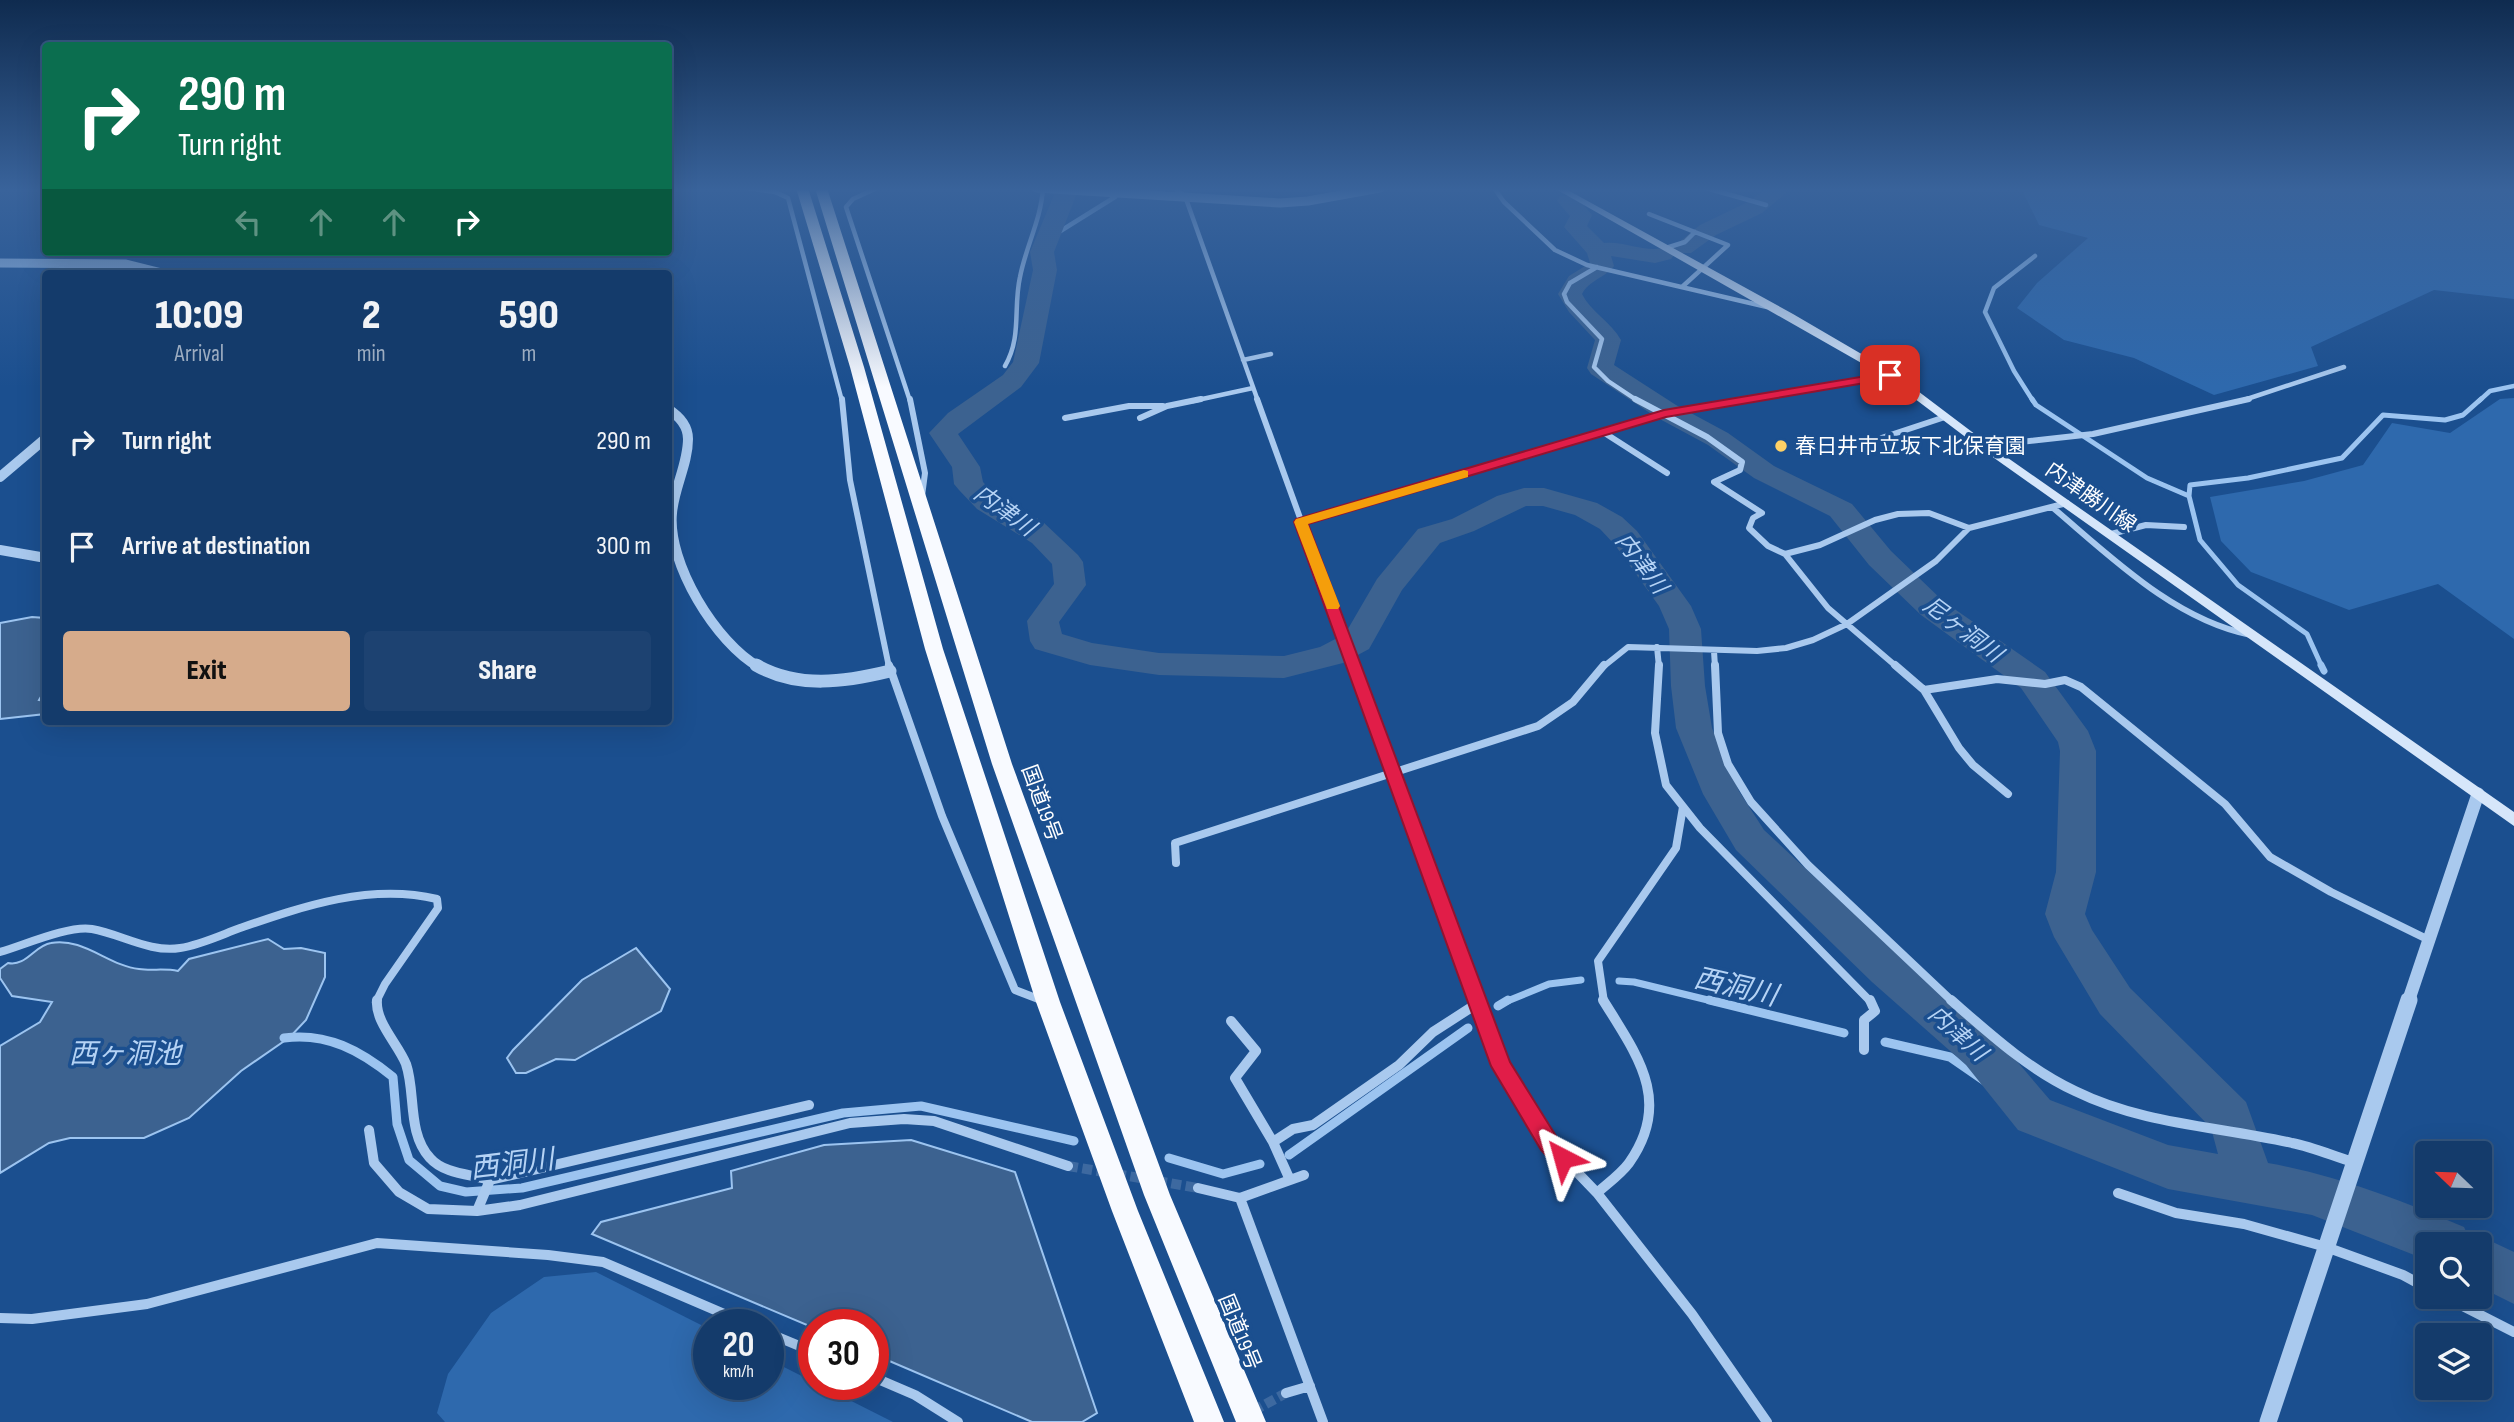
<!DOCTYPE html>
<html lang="en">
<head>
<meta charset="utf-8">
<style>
  body { margin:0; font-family:"Sofia Sans Condensed","Noto Sans JP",sans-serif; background:#1d4271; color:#f1f3f6; height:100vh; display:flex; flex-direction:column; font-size:26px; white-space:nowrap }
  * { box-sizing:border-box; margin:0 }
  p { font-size:23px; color:#9dadc1 }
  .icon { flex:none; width:38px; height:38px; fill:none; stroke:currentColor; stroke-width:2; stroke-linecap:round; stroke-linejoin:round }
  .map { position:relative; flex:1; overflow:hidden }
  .drawer { position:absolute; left:42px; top:270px; width:630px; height:455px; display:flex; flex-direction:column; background:#143b6b; border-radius:7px; box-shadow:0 7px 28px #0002,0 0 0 2px #33557e }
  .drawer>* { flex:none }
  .hud { position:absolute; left:42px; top:42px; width:630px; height:214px; border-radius:7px; box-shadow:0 7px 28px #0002,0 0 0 2px #33557e; background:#0b6e4f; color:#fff; overflow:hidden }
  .needle { width:46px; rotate:293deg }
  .tools { position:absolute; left:2415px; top:1141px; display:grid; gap:14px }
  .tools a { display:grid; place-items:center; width:77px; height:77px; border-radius:7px; background:#143b6b; box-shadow:0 7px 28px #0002,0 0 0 2px #33557e; font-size:35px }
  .speed { position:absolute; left:693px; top:1309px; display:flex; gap:14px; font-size:35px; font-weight:700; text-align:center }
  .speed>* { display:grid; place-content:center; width:91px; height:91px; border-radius:50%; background:#143b6b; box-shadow:0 7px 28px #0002,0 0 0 2px #33557e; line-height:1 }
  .speed small { font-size:18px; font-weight:400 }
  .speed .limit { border:10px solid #d22; background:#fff; color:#111 }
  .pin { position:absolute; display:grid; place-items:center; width:60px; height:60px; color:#fff; margin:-30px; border-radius:14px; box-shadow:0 4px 10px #0006 }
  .me { position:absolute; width:77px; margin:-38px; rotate:321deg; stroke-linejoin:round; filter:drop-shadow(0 0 5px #0008) }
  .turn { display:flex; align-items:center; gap:24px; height:147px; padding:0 21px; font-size:32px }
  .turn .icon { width:91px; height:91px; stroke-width:2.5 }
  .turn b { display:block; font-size:49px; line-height:60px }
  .lanes { display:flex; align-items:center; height:66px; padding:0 21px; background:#0003; justify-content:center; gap:35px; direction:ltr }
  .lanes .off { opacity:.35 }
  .eta { display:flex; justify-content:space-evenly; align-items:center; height:119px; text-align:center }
  .eta b { font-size:42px; font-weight:800; line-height:49px }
  .action { display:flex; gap:14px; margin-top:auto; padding:14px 21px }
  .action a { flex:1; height:80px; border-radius:7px; background:#d6ab8b; color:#111; font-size:28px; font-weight:800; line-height:80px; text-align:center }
  .action a+a { background:#1d4271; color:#f1f3f6 }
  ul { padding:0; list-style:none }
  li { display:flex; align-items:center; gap:21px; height:105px; padding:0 21px }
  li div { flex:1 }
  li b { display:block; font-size:26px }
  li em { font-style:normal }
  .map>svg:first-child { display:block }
  .green { fill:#2e69ad }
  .water { fill:#3c6290; stroke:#9cc4f0; stroke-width:2 }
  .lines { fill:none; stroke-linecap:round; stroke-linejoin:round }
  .stream-far3 { stroke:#9cc4f0; stroke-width:4.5 }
  .stream-far2 { stroke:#9cc4f0; stroke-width:5 }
  .stream-far1 { stroke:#9cc4f0; stroke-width:7 }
  .stream { stroke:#9cc4f0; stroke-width:9 }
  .river { fill:#3c6290; fill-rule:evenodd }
  .minor-tunnel { stroke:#3d69a0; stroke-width:10; stroke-dasharray:10 4.5; stroke-linecap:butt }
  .minor-far3 { stroke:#a9c9ee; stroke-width:4.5 }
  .minor-far2 { stroke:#a9c9ee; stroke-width:6 }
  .minor-far1 { stroke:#a9c9ee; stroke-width:8 }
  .minor { stroke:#a9c9ee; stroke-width:10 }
  .tertiary-far3 { stroke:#a9c9ee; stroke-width:9 }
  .tertiary-far2 { stroke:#a9c9ee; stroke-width:10 }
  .tertiary-far1 { stroke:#a9c9ee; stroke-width:13 }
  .tertiary { stroke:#a9c9ee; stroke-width:17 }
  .secondary { fill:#d6e6fa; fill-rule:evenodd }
  .trunk { fill:#f8faff; fill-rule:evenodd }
  .route { fill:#e11d48; stroke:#92132f; stroke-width:2 }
  .slow { fill:#f59e0b }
  .poi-dot { fill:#ffd166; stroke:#1b4f8f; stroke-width:2.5 }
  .labels { text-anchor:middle; stroke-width:7; stroke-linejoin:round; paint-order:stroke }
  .poi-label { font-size:21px; fill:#fff; stroke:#1b4f8f; text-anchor:start }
  .street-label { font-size:21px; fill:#fff; stroke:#1b4f8f }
  .water-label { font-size:23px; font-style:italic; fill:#b5d3f5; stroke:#1b4f8f }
  .near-water-label { font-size:28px; font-style:italic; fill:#b5d3f5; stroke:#1b4f8f }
</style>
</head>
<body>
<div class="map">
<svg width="2514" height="1422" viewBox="0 0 2514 1422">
  <rect width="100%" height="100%" fill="#1b4f8f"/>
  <path class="green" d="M 2021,188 L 2514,188 L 2514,299 L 2434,290 L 2311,347 L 2318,366 L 2214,395 L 2134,358 L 2064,340 L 2017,308 L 2037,283 L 2088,238 L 2039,225 Z
    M 2514,398 L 2514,639 L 2438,584 L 2349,610 L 2251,572 L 2221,541 L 2210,497 L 2304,481 L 2363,465 L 2392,423 L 2450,433 L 2500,399 Z
    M 596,1272 L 709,1329 L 709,1384 L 768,1384 L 768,1359 L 893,1422 L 445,1422 L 437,1413 L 448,1374 L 491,1313 L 544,1277 Z"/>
  <path class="water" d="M 32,617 L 45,618 L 45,690 L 39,700 L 45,701 L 45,714 L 0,719 L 0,623 Z
    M 268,939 L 284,949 L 301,948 L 325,953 L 325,977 L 306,1020 L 290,1037 L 241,1071 L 189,1118 L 144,1138 L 70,1138 L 49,1143 L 0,1173 L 0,1046 L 40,1022 L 52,1002 L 12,996 L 0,978 L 0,969 L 8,963 C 26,967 35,945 51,943 C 83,937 109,966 139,969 C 152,971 164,968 178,971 L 189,959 Z
    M 636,948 L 670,989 L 661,1011 L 575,1060 L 556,1059 L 526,1073 L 516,1073 L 507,1058 L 513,1050 L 582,980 Z
    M 911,1140 L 1015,1172 L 1097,1413 L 1082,1422 L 1032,1422 L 873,1354 L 873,1325 L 814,1325 L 814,1328 L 592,1234 L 601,1222 L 732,1188 L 731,1171 L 824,1145 Z"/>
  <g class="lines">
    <path class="stream-far3" d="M 1046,240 L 1115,197
      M 2033,401 L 2014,371 L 1985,312 L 1994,288 L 2035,256
      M 2479,401 L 2490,391 L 2514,386"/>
    <path class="stream-far2" d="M 2032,399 L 2036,405 L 2147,478 L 2189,496 L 2200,540 L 2238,585 L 2307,634 L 2322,667
      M 2189,496 L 2190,485 L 2248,478 L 2342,458 L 2383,415 L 2445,420 L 2463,415 L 2481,399"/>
    <path class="stream-far1" d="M 2321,665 L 2324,671
      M 1619,981 L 1634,982 L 1716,1002
      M 1505,1002 L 1549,984 L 1581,980"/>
    <path class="stream" d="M 1709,1000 L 1844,1033
      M 1498,1006 L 1508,1000
      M 284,1038 C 327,1032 361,1051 393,1077 L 397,1124 L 409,1160 L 440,1186 L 466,1192 L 522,1188 L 843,1113 L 921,1106 L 1074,1141
      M 1885,1042 L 1950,1057 L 2034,1115
      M 1289,1155 L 1468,1028
      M 1169,1158 L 1223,1174 L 1260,1164"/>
    <path class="river" d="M 1046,188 L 1072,188 L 1077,193 L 1054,252 L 1057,270 L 1039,363 L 1021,387 L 958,434 L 980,467 L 983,482 L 997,497 L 1042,521 L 1078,555 L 1083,562 L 1086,585 L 1059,622 L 1062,634 L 1092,643 L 1159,653 L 1284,656 L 1320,647 L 1345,634 L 1377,579 L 1418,529 L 1452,519 L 1497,496 L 1524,488 L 1544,488 L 1597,503 L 1622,517 L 1637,531 L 1691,606 L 1701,629 L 1705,686 L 1712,728 L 1739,791 L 1764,830 L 1902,958 L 1998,1039 L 2050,1100 L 2168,1145 L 2218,1154 L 2211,1128 L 2100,1014 L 2054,937 L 2045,914 L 2056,872 L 2060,751 L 2058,742 L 2021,688 L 1921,615 L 1869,565 L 1830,516 L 1754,478 L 1708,445 L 1656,417 L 1591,374 L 1587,368 L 1595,340 L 1569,312 L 1558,294 L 1569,276 L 1590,263 L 1587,253 L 1564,227 L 1570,216 L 1557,201 L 1560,196 L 1576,196 L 1592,215 L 1587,226 L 1604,243 C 1621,241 1637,249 1654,249 C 1661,249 1664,247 1671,249 L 1675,254 L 1671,259 L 1655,263 L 1611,256 L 1614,266 C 1605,278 1589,280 1582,294 C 1591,312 1611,322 1621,340 L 1614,365 L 1676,405 L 1728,433 L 1774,466 L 1852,504 L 1891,551 L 1943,601 L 2045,672 L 2088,731 L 2096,751 L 2096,872 L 2085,914 L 2092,930 L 2130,988 L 2246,1102 L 2268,1163 C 2336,1175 2401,1200 2464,1227 L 2470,1240 L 2480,1236 L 2514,1252 L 2514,1304 L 2480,1287 L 2480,1244 L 2427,1244 L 2427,1260 L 2312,1215 L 2168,1189 L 2018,1130 L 1966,1065 L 1872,982 L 1736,850 L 1703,794 L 1676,728 L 1671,686 L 1669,629 L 1659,606 L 1615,545 L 1600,529 L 1575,515 L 1543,506 L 1526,506 L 1474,531 L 1440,543 L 1402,590 L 1369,649 L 1343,663 L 1284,678 L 1159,675 L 1090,665 L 1035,649 L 1030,641 L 1027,621 L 1054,584 L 1052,564 L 1032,543 L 977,509 L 959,490 L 954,484 L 952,467 L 929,433 L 948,413 L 1003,375 L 1013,362 L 1033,270 L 1030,252 L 1054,195 Z
      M 1768,188 L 1792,188 L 1762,213 L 1716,235 L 1691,253 L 1675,253 L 1672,248 L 1700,225 L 1746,203 Z"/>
    <path class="minor-tunnel" d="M 1068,1166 L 1104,1172
      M 1116,1174 L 1146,1179
      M 1157,1181 L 1198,1188
      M 1253,1411 L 1286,1393"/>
    <path class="minor-far3" d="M 747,188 L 775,192 L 788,198 L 842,401
      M 877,188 L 853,199 L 846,207 L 910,401
      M 1174,188 L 1185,196 L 1258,401
      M 1494,188 L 1504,202 L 1555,250 L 1587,265 L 1767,307
      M 1706,188 L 1766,205
      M 1649,214 L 1728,245 L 1682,287
      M 1666,248 L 1685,242 L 1695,232
      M 1597,267 L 1570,283 L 1564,294 L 1567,302 L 1602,339 L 1594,367 L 1608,381 L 1638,401
      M 1243,360 L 1271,354
      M 1005,366 C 1022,337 1013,308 1020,277 C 1026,246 1041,220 1043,188
      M 1193,401 L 1253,388
      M 1742,401 L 1890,375
      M 2241,401 L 2344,367"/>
    <path class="minor-far2" d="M 842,399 L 850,480 L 889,667
      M 910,399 L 925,473 L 922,496
      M 1257,399 L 1354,667
      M 1635,399 L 1707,437 L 1742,462 L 1740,470 L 1714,482 L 1762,513 L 1753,518 L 1749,528 L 1768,546 L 1785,554 L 1820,545 L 1875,520 L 1898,514 L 1929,513 L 1969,528
      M 1065,418 L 1129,406 L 1163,406
      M 1140,418 L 1167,406 L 1201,399
      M 1603,432 L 1667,473
      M 1984,446 L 2093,434 L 2249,399
      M 1839,452 L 1945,417
      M 2052,507 C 2110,556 2174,620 2251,635
      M 1301,522 L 1665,414 L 1752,399
      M 2111,534 L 2146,525 L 2184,527
      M 1785,554 L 1828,608 L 1897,667
      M 1657,647 L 1659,667
      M 1714,651 L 1715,667
      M 1603,667 L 1628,647 L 1757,651 L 1786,648 L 1813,640 L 1847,624 L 1936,561 L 1969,528 L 2067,503"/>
    <path class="minor-far1" d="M 889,665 L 942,816 L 1015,990 L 1041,1000
      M 1354,665 L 1477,1002
      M 1659,665 L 1655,733 L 1666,785 L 1700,828 L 1871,1002
      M 1715,665 L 1718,733 L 1728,764 L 1751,802 L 1808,865 L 1953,1002
      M 1895,665 L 1924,690 L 1959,748 L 1973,765 L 2008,794
      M 1924,690 L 1997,679 L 2045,684 L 2065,680 L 2081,687 L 2225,804 L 2270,857 L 2331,892 L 2429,940
      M 1176,863 L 1175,843 L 1538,726 L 1573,702 L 1604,665
      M 0,952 C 24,945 69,925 92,929 C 121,934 150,953 180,948 C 200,945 221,935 240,928 C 304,906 370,883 437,899 L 438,908 L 385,984 L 376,1002
      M 1604,1002 L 1598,961 L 1676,848 L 1683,807"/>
    <path class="minor" d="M 377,1000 C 375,1022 398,1044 406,1064 C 416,1093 407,1133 430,1158 C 444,1174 470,1174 490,1180 L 809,1105
      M 1477,1000 L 1501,1066 L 1549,1143 L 1597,1193 L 1692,1314 L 1767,1422
      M 1951,1000 C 1990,1034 2028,1069 2075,1091 C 2144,1125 2218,1126 2292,1143 C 2313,1147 2333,1156 2353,1162
      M 1231,1021 L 1256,1051 L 1235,1078 L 1273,1142 L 1290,1180
      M 1864,1050 L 1864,1020 L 1875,1011 L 1870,1000
      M 369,1130 L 374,1163 L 399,1192 L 428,1209 L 477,1211 L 520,1205 L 850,1123 L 904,1119 L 934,1121 L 1068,1166
      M 1273,1142 L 1293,1129 L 1313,1125 L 1399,1065 L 1433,1032 L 1478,1003
      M 1198,1188 L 1240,1198 L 1304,1175
      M 1597,1193 C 1607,1184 1621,1174 1629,1163 C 1673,1101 1637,1055 1603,1000
      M 2118,1193 L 2176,1213 L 2244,1224 L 2326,1247 L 2403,1275 L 2427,1288
      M 1240,1198 L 1323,1422
      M 477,1211 L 490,1180
      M 2445,1297 L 2514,1332
      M 0,1318 L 32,1319 L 147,1304 L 377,1243 L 548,1255 L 603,1262 L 750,1325
      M 768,1333 L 814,1352
      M 873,1377 L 915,1395 L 958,1422
      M 1286,1393 L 1310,1386"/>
    <path class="tertiary-far3" d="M 1037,188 L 1280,203 L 1308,201 L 1380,188
      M 0,263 L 126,264 L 162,273"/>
    <path class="tertiary-far2" d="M 668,409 C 679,416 688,425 688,439 C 688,464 674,488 672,513 C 667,563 716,643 759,667
      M 0,477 L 46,438
      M 0,550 L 46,558"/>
    <path class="tertiary-far1" d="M 756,665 C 798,689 845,682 890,671
      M 2408,1002 L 2478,794"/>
    <path class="tertiary" d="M 2268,1422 L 2409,1000"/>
    <path class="secondary" d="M 1554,188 L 1564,188 L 1793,314 L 1894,373 L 1988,444 L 2514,812 L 2514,826 L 1980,448 L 1886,377 Z"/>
    <path class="trunk" d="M 796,188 L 808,188 L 864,367 L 943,649 L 1060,1002 L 1138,1211 L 1224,1422 L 1194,1422 L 1112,1211 L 1036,1002 L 925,649 L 850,367 Z
      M 815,188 L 827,188 L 1012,764 L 1170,1195 L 1266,1422 L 1236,1422 L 1144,1195 L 992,764 Z"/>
  </g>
  <linearGradient id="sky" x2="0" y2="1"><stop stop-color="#0f2b4f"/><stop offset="0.49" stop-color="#39639b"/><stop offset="1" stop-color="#39639b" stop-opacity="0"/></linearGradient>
  <rect width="2514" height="387" fill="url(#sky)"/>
  <path class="route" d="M 1890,372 L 1896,375 L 1894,378 L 1666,417 L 1308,524 L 1510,1062 L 1556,1136 L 1573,1158 L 1570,1165 L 1563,1167 L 1555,1165 L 1541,1150 L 1491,1066 L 1294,522 L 1296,519 L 1664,410 Z"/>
  <path class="slow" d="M 1464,470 L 1468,471 L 1468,477 L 1308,524 L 1340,606 L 1338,609 L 1327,609 L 1294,522 L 1296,519 Z"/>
  <circle class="poi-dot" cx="1781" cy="446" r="7"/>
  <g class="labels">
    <g class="poi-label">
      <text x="1795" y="453">春日井市立坂下北保育園</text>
    </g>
    <g class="street-label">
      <text transform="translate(2091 497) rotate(35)" y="7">内津勝川線</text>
      <text transform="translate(1042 803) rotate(70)" y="7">国道19号</text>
      <text transform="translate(1240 1332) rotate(68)" y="7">国道19号</text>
    </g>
    <g class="water-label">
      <text transform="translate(1005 510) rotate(36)" y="8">内津川</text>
      <text transform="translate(1642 563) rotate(53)" y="8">内津川</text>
      <text transform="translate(1963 629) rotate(37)" y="8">尼ヶ洞川</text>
      <text transform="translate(1958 1033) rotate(42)" y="8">内津川</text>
    </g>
    <g class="near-water-label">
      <text transform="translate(1736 986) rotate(13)" y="10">西洞川</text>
      <text x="125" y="1063">西ヶ洞池</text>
      <text transform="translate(512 1163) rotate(-7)" y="10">西洞川</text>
    </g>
  </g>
</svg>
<div class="tools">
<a><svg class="needle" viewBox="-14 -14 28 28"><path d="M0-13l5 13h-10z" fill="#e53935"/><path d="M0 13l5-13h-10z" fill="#9dadc1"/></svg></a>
<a><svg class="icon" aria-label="search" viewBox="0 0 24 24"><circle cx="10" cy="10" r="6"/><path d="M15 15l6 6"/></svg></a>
<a><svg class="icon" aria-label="layers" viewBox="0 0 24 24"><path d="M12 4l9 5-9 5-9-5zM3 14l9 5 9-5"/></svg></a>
</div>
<div class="speed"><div>20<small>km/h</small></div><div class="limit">30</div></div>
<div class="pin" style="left:1890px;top:375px;background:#d93025"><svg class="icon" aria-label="arrive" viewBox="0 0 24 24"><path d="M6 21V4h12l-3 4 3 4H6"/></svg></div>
<svg class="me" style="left:1563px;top:1158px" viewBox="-20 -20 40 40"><path d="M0-17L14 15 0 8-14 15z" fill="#e11d48" stroke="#fff" stroke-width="4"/></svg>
<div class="hud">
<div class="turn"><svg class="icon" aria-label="right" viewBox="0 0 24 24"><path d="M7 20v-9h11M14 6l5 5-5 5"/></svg><div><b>290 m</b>Turn right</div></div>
<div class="lanes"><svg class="icon off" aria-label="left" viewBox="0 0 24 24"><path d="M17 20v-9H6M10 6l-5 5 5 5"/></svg><svg class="icon off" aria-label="ahead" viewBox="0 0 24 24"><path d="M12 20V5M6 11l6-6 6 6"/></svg><svg class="icon off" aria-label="ahead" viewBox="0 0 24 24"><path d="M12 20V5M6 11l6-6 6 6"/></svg><svg class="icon" aria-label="right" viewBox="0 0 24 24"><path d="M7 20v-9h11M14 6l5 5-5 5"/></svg></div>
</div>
<section class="drawer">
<div class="eta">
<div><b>10:09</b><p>Arrival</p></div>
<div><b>2</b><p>min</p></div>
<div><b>590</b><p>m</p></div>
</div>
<ul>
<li><svg class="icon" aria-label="right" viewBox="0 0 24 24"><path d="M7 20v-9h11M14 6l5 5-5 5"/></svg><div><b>Turn right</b></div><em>290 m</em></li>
<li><svg class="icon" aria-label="arrive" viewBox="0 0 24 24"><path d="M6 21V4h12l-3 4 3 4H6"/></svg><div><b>Arrive at destination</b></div><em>300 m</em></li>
</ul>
<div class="action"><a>Exit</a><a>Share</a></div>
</section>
</div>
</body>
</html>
